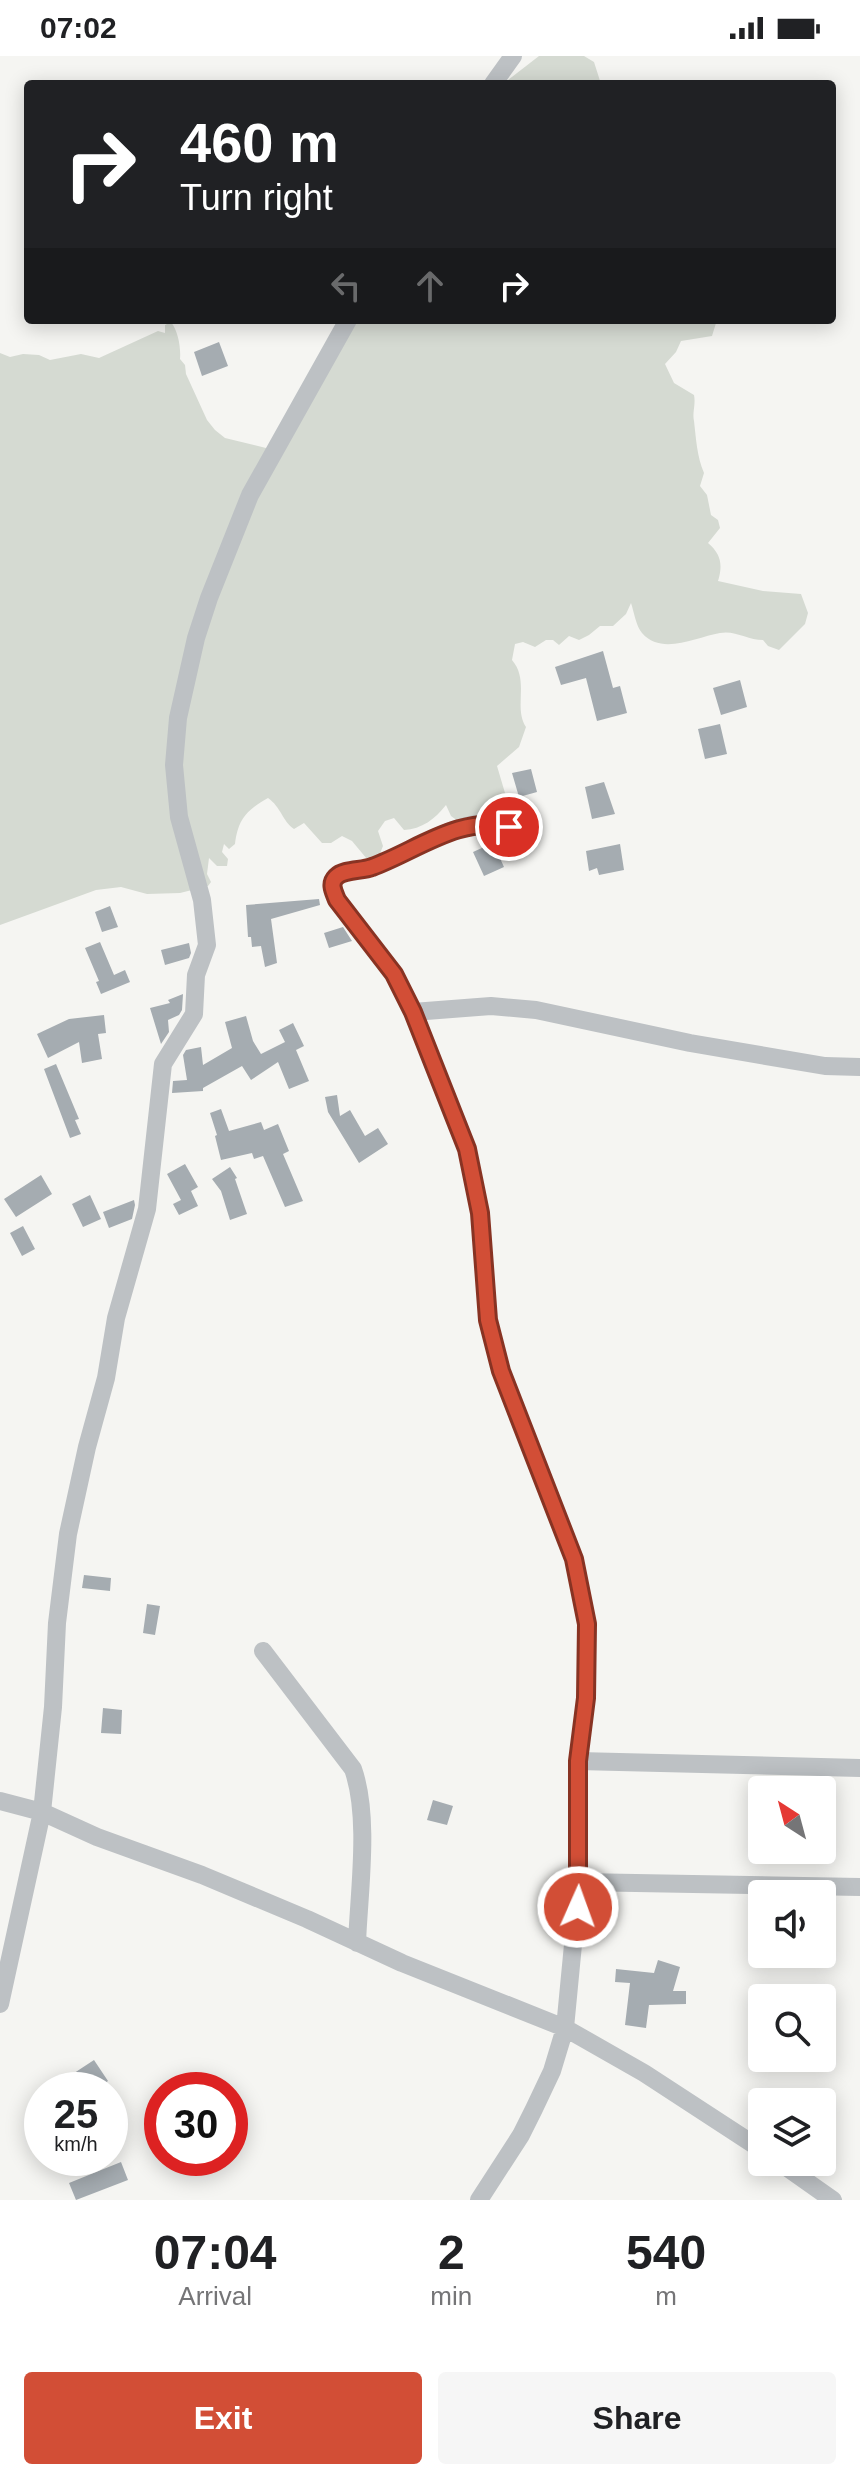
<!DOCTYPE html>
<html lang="en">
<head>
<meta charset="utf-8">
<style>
  body { margin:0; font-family:Helvetica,sans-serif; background:#f6f6f6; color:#202124; height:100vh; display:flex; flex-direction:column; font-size:30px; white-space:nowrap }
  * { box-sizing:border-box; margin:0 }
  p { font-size:26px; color:#757577 }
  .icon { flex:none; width:44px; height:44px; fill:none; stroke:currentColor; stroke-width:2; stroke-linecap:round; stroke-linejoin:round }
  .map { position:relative; height:2144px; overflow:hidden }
  .details { display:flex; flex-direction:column; background:#fff; flex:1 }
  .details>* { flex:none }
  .top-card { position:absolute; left:24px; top:24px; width:812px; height:244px; border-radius:8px; box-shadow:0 4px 20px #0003; background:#202124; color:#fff; overflow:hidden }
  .needle { width:52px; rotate:324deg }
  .controls { position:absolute; left:748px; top:1720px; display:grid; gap:16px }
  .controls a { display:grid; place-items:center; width:88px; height:88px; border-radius:8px; background:#fff; box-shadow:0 4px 20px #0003; font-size:40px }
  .speed { position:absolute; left:24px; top:2016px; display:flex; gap:16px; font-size:40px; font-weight:700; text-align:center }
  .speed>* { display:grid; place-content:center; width:104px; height:104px; border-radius:50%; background:#fff; box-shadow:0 4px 20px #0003; line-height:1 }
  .speed small { font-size:20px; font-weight:400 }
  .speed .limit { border:12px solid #d22; background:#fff; color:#111 }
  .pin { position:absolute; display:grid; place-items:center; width:68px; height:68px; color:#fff; margin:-34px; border:4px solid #fff; border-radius:50%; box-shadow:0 2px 8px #0007 }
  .me { position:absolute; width:88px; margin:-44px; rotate:2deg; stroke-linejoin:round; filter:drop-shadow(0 0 6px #0008) }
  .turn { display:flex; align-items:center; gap:28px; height:168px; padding:0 24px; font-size:36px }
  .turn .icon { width:104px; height:104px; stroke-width:2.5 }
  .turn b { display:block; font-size:56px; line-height:68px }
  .lanes { display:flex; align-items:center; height:76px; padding:0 24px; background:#0003; justify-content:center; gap:40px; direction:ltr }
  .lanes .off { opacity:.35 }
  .eta { display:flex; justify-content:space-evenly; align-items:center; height:136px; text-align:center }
  .eta b { font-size:48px; font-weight:700; line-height:56px }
  .action { display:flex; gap:16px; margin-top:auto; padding:16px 24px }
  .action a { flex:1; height:92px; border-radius:8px; background:#d24e36; color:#fff; font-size:32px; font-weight:700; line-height:92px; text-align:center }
  .action a+a { background:#f6f6f6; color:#202124 }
  .status { display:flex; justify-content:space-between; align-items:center; height:56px; padding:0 40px; background:#fff; direction:ltr }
  .status svg { height:22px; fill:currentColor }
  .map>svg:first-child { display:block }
  .green { fill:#d5dad2 }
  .building { fill:#a5acb1 }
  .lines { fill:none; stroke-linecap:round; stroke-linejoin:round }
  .street { stroke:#bdc1c4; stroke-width:18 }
  .route-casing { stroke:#883323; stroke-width:20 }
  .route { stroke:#d24e36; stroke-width:14 }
</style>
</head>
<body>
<div class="status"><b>07:02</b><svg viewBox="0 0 49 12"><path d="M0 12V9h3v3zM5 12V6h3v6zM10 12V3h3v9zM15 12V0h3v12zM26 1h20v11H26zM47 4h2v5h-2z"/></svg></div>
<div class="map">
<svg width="860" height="2144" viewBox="0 0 860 2144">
  <rect width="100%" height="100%" fill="#f5f5f2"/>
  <path class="green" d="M 539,0 L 584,0 L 594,6 L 601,28 L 503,28 Z
    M 358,264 L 713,264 L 716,267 L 712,280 L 681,285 L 676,296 L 665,308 L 674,327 L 694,339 C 696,349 692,356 694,365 C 696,382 697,401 704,417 L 700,430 L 707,439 L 711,459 L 718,464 L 720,472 L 708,487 C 721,498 723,509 718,525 L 763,535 L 801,538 L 808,557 L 805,568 L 779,594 L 768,590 L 763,584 C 748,584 735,574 720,577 C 696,581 662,600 642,577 C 636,570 634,556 631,547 L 626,558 L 613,570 L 600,570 L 589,579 L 579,584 L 569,580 L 559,589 L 553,584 L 546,584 L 535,591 L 523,586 L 515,588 L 512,604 C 530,625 513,651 526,671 L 519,691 L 497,710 L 505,737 L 499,760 L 466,771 L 451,760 L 446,749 C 435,763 422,773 404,774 L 394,762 L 385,765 L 378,775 L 383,790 L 379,800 L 367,803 L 352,785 L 342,780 L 331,787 L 322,787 L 304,767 L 294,773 C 283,766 281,751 268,742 C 247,754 238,763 235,788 L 229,793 L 224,788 L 222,796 L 228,803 L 227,810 L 217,810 L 209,802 L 207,818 L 211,826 L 208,830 L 180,837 L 147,838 L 121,831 L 96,834 L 0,869 L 0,297 L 10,301 L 23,298 L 39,299 L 50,304 L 81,298 L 99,302 L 158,275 L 165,277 L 165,269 L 171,266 C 178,275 181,291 180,303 L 185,309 L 186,318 L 207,364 L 215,374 L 225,382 L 274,394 Z"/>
  <path class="building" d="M 219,286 L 228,310 L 202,320 L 194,296 Z
    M 603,595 L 613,632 L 620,630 L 627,657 L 597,665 L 586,622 L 561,629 L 555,611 Z
    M 740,624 L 747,651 L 721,659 L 713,632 Z
    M 720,668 L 727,698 L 705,703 L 698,673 Z
    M 531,713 L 537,736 L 519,741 L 512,717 Z
    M 604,726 L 615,758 L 592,763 L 585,731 Z
    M 493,787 L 504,811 L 484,820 L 473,796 Z
    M 620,788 L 624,814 L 599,819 L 597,812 L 589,815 L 586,795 Z
    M 319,843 L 320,849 L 271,863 L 277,907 L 265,911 L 261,890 L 252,891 L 251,881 L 248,881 L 246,849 Z
    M 110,850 L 118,871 L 102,876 L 95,856 Z
    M 343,871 L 352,885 L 329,892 L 324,877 Z
    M 100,886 L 114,919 L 125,914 L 130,926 L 101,938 L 96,926 L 99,925 L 85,892 Z
    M 189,887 L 191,897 L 189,902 L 165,909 L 161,894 Z
    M 183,938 L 182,954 L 179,959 L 168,964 L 169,976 L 161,988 L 150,952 L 170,947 L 168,944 Z
    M 104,959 L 106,977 L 98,978 L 102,1003 L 82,1007 L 79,986 L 48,1002 L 37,978 L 69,963 Z
    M 246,960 L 253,985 L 261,998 L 285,986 L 279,974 L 293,967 L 304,990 L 296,994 L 309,1025 L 289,1033 L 278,1006 L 251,1024 L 242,1010 L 203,1032 L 203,1035 L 172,1037 L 173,1025 L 187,1024 L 183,999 L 186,994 L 201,991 L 203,1009 L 232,992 L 225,966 Z
    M 56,1008 L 79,1063 L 75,1064 L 81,1078 L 70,1082 L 44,1013 Z
    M 337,1039 L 340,1060 L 350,1054 L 365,1080 L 378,1072 L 388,1088 L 359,1107 L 328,1056 L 325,1041 Z
    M 221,1053 L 229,1075 L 261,1066 L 264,1074 L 278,1068 L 289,1095 L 283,1098 L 303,1145 L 285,1151 L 263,1100 L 254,1103 L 252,1097 L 221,1104 L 215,1080 L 217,1079 L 210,1057 Z
    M 185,1108 L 198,1131 L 191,1135 L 198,1150 L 179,1159 L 173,1148 L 181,1144 L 167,1118 Z
    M 230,1111 L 237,1122 L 235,1123 L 247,1158 L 230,1164 L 221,1135 L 212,1123 Z
    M 41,1119 L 52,1138 L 16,1161 L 4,1143 Z
    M 90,1139 L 101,1163 L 83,1171 L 72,1148 Z
    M 134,1144 L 135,1149 L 132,1163 L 109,1172 L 103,1156 Z
    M 23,1170 L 35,1193 L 22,1200 L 10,1177 Z
    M 84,1519 L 111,1522 L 110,1535 L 82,1532 Z
    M 147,1548 L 160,1550 L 155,1579 L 143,1577 Z
    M 103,1652 L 122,1654 L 121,1678 L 101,1677 Z
    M 433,1744 L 453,1750 L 447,1769 L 427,1764 Z
    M 658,1904 L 680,1911 L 673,1935 L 686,1935 L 686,1948 L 649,1949 L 646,1972 L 625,1969 L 630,1927 L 615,1926 L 616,1913 L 654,1917 Z
    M 94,2004 L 108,2025 L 95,2034 L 68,2034 L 62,2025 Z
    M 121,2106 L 128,2124 L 76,2144 L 69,2127 Z"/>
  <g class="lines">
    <path class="street" d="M 493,28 L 513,0
      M 413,956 L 491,950 L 536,954 L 690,987 L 825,1010 L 860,1011
      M 263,1595 L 353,1713 C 370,1761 359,1835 357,1887
      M 578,1705 L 860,1712
      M 0,1745 L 42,1756 L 97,1781 L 202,1819 L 307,1863 L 402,1907 L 565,1972 L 644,2017 L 762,2094
      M 579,1826 L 860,1831
      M 0,1948 L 42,1756 L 53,1651 L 57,1567 L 68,1478 L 87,1391 L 106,1322 L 116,1262 L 147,1153 L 163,1008 L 194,958 L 196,919 L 207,889 L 202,844 L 179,761 L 174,709 L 178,662 L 196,582 L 209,542 L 250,439 L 348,264
      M 779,2106 L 833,2144
      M 479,2144 L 521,2079 L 534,2053 L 552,2015 L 565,1972 L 579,1826 L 578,1705 L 586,1642 L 587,1568 L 574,1503 L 501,1315 L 488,1264 L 480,1157 L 467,1093 L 413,956 L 394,918 L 337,844 C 334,836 329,828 336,821 C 343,813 362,815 372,811 C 409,798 454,764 495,767 C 505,768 515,772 525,775"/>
  </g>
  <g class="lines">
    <defs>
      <path id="route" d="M 509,771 C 460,759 416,795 372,811 C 362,815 344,813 336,821 C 329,828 334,836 337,844 L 394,918 L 413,956 L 467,1093 L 480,1157 L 488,1264 L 501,1315 L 574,1503 L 587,1568 L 586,1642 L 578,1705 L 578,1851"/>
    </defs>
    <use href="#route" class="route-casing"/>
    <use href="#route" class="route"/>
  </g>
</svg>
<div class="controls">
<a><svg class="needle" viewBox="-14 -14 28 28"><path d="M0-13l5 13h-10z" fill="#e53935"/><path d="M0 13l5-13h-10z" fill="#757577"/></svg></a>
<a><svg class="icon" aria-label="sound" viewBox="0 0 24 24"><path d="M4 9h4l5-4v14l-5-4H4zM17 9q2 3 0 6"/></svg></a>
<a><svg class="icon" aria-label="search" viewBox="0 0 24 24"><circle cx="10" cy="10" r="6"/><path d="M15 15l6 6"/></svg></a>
<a><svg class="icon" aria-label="layers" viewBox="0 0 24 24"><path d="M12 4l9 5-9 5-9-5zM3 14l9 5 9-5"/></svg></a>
</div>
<div class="speed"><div>25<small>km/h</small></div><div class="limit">30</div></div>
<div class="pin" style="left:509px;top:771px;background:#d93025"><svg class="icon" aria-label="arrive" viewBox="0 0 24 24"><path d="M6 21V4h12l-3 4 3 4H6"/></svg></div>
<svg class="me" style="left:578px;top:1851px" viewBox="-20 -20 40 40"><circle r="17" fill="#d24e36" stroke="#fff" stroke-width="3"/><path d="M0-11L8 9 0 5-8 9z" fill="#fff"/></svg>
<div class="top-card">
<div class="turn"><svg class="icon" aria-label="right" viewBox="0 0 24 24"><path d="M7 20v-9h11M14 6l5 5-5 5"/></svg><div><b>460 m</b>Turn right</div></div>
<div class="lanes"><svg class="icon off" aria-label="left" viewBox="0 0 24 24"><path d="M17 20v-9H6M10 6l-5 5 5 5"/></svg><svg class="icon off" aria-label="ahead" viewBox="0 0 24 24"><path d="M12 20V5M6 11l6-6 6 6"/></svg><svg class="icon" aria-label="right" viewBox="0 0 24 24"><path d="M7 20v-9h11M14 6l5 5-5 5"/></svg></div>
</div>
</div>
<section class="details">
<div class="eta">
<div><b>07:04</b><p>Arrival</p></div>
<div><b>2</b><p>min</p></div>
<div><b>540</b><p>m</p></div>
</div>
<div class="action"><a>Exit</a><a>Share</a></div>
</section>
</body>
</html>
